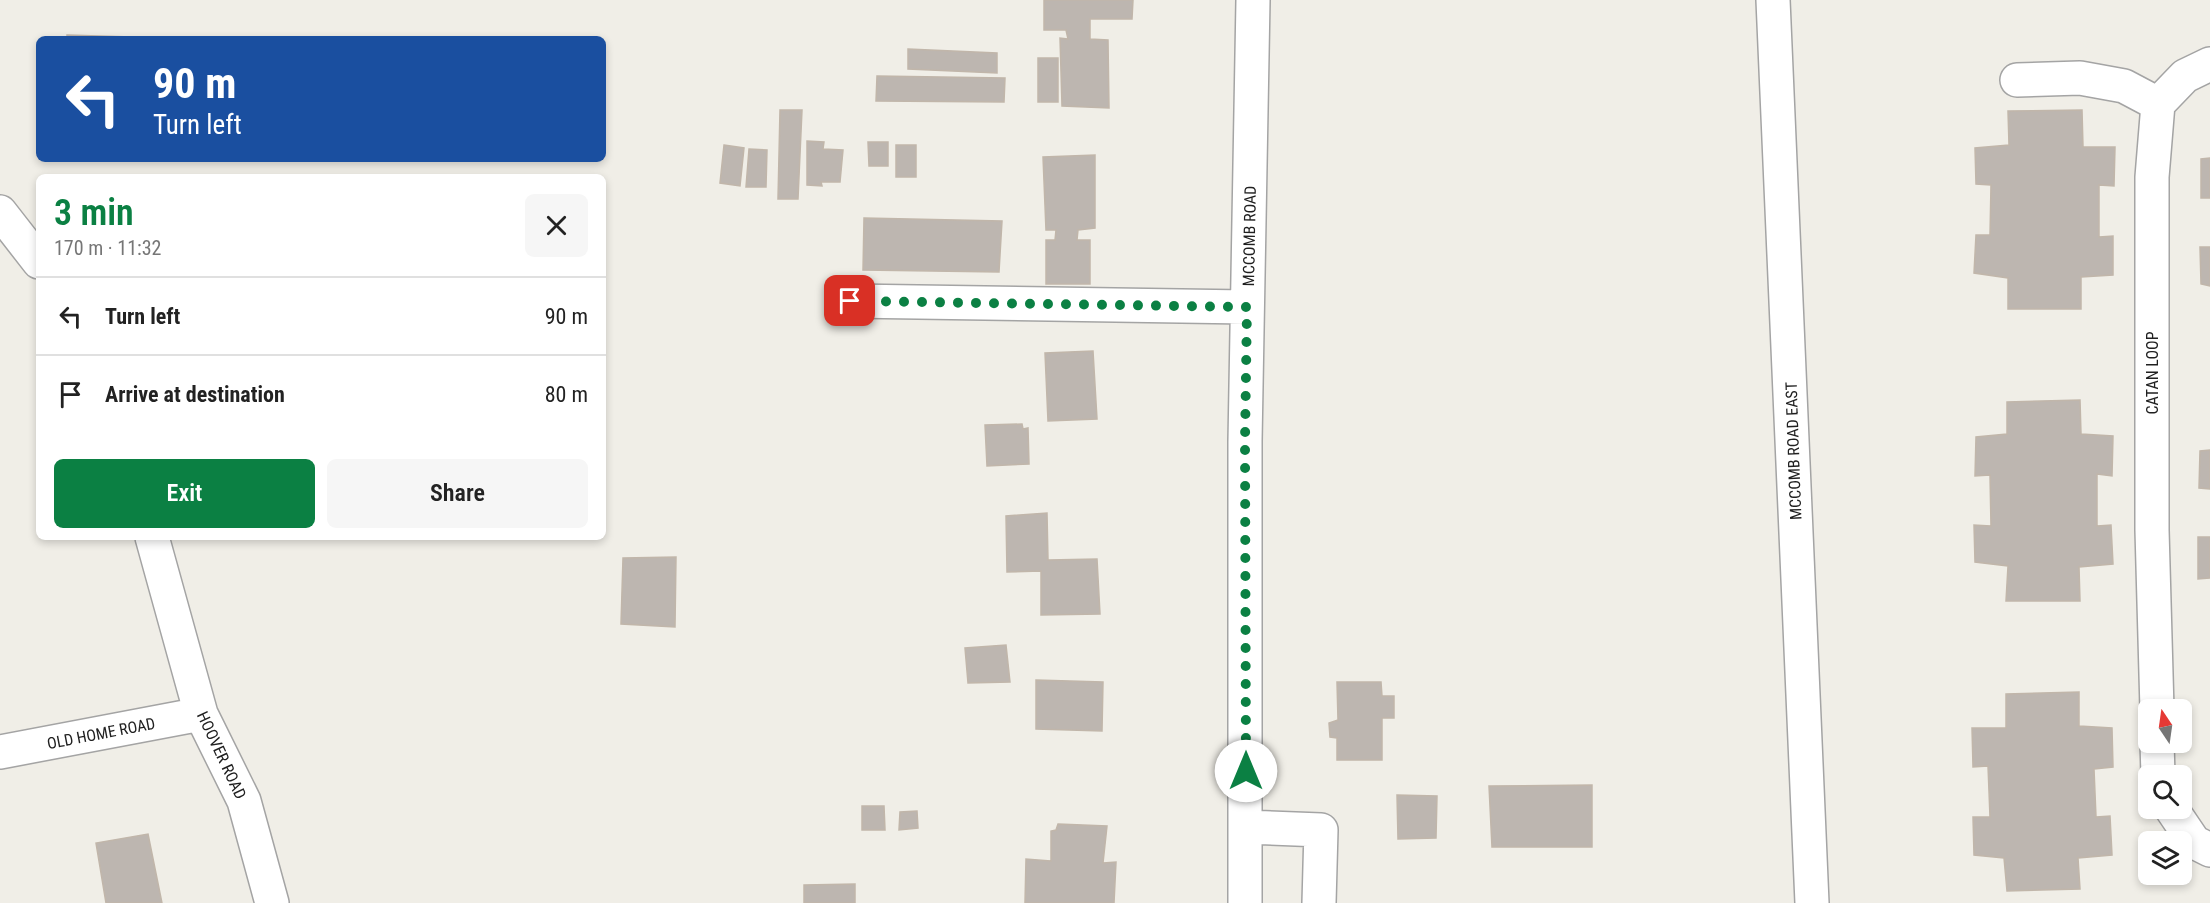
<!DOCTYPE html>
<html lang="en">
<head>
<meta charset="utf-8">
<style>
  body { margin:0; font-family:"Roboto Condensed",sans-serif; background:#f6f6f6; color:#222; height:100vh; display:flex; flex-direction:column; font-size:22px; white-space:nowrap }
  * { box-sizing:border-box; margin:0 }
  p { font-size:20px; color:#767676 }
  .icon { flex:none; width:33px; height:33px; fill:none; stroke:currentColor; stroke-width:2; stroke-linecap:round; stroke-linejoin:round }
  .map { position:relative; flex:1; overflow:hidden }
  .side { position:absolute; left:36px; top:174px; width:570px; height:366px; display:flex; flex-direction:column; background:#fff; border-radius:9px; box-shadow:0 3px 9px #0003 }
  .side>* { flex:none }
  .banner { position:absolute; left:36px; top:36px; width:570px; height:126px; border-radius:9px; box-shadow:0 3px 9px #0003; background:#1a4fa0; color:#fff; overflow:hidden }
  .needle { width:39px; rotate:347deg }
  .buttons { position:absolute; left:2138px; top:699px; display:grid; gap:12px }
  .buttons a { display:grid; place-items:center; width:54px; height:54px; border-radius:9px; background:#fff; box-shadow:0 3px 9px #0003; font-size:30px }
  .pin { position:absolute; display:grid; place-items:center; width:51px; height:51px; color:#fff; margin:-26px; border-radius:12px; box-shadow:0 3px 9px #0006 }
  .me { position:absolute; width:66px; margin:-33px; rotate:0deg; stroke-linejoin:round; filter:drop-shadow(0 0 4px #0008) }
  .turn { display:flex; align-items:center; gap:21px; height:126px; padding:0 18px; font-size:27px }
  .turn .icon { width:78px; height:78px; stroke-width:2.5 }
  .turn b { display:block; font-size:42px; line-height:51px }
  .round { display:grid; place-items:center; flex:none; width:63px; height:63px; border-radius:9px; background:#f6f6f6 }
  .head { display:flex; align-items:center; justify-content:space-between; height:102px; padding:0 18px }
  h1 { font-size:36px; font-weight:600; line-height:45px; color:#0b8043 }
  .primary-button { display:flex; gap:12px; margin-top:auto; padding:12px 18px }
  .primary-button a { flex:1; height:69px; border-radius:9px; background:#0b8043; color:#fff; font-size:24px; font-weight:600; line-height:69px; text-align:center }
  .primary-button a+a { background:#f6f6f6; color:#222 }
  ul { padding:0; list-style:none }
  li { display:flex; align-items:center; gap:18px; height:78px; padding:0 18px; border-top:2px solid #e0e0e0 }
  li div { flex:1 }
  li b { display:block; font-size:22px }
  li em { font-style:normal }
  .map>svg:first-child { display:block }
  .building { fill:#bdb6b0; stroke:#c1b6aa; stroke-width:1.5 }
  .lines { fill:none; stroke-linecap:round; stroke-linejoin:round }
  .minor-casing { stroke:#a4a4a4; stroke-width:36 }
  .minor { stroke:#fff; stroke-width:33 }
  .route { stroke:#0b8043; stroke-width:10; stroke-dasharray:0 18 }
  .labels { text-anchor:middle; stroke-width:5; stroke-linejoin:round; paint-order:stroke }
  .street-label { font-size:16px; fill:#202020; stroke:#fff }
</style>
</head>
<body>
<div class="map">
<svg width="2210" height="903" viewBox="0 0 2210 903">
  <rect width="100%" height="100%" fill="#f0eee7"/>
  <path class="building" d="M 1044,0 L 1133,0 L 1132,19 L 1090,19 L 1090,39 L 1108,40 L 1109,108 L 1062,106 L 1060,38 L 1068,39 L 1066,30 L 1044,30 Z
    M 67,35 L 131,37 L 131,39 L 67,39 Z
    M 908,49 L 997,53 L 997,73 L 908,69 Z
    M 1038,58 L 1058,58 L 1058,102 L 1038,102 Z
    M 877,76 L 1005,78 L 1004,102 L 876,101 Z
    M 780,110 L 802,110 L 798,199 L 778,199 Z
    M 2082,110 L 2083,147 L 2115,147 L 2114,186 L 2099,185 L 2099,237 L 2113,236 L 2113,275 L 2081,277 L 2081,309 L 2008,309 L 2008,278 L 1974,273 L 1976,235 L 1990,235 L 1991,185 L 1976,184 L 1975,148 L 2009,145 L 2008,111 Z
    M 807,141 L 824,142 L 823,149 L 843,150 L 840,182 L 821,182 L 822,186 L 807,185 Z
    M 868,142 L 888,142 L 888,166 L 869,166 Z
    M 724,145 L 744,148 L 740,186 L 720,183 Z
    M 896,145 L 916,145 L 916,177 L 896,177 Z
    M 749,149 L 767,150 L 766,187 L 746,187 Z
    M 1095,155 L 1095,228 L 1078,230 L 1077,240 L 1090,240 L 1090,284 L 1046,284 L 1046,240 L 1055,240 L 1056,230 L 1046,230 L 1043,157 Z
    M 2210,158 L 2210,198 L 2201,198 L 2201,159 Z
    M 864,218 L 1002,221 L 999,272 L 863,270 Z
    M 2200,247 L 2210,247 L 2210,286 L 2201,284 Z
    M 1093,351 L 1097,419 L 1048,421 L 1045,353 Z
    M 2080,400 L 2081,434 L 2113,436 L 2112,476 L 2097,474 L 2097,526 L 2111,525 L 2113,564 L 2079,567 L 2080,601 L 2006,601 L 2008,566 L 1975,562 L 1974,525 L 1991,526 L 1990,475 L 1975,476 L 1976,437 L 2007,434 L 2007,402 Z
    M 1022,424 L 1023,429 L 1028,428 L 1029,464 L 987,466 L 985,425 Z
    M 2210,450 L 2210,489 L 2199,488 L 2200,451 Z
    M 1047,513 L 1048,560 L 1097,559 L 1100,614 L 1041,615 L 1041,571 L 1007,572 L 1006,516 Z
    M 2198,537 L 2210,537 L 2210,578 L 2198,579 Z
    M 676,557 L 675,627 L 621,624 L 623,558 Z
    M 1006,645 L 1010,682 L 968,683 L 965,648 Z
    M 1036,680 L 1103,682 L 1102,731 L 1036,729 Z
    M 1337,682 L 1381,682 L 1382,696 L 1394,696 L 1394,718 L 1382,718 L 1382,760 L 1337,760 L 1337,738 L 1330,737 L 1329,723 L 1338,720 Z
    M 2079,692 L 2079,726 L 2112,728 L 2113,767 L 2094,769 L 2096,817 L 2110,816 L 2112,855 L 2078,858 L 2080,889 L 2007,891 L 2004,858 L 1974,855 L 1973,817 L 1990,817 L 1988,766 L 1973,767 L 1972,728 L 2006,728 L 2006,694 Z
    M 1592,785 L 1592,847 L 1492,847 L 1489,786 Z
    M 1397,795 L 1437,796 L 1436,838 L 1398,839 Z
    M 862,806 L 884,806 L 885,830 L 862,830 Z
    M 917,811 L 918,828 L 899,830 L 900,812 Z
    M 1058,824 L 1107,826 L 1103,863 L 1116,862 L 1114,903 L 1025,903 L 1026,859 L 1051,861 L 1051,831 L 1056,830 Z
    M 148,834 L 162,903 L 106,903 L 96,843 Z
    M 855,884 L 855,903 L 804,903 L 804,885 Z"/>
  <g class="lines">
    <defs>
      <path id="minor" d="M 1773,0 L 1812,903
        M 2017,80 L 2080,78 L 2124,86 L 2158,104
        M 0,212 L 39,262
        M 851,301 L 1247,307
        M 152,537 L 201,714 L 244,801 L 272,903
        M 2157,710 L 2152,530 L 2152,177 L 2158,104 L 2185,76 L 2210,64
        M 2157,742 L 2158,776
        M 0,752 L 201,714
        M 2171,808 L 2194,842 L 2210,850
        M 1246,827 L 1321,830 L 1319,903
        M 1245,903 L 1245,441 L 1253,0"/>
    </defs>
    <use href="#minor" class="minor-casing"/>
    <use href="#minor" class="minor"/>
  </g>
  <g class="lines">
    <path class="route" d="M 850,301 L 1247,307 L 1245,441 L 1246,771"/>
  </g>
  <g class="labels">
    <g class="street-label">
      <text transform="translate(1249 236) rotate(-89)" y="6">MCCOMB ROAD</text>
      <text transform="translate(2152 373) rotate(-90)" y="6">CATAN LOOP</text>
      <text transform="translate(1793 451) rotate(-92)" y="6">MCCOMB ROAD EAST</text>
      <text transform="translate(101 733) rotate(-11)" y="6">OLD HOME ROAD</text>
      <text transform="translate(222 755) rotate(65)" y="6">HOOVER ROAD</text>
    </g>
  </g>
</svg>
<div class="buttons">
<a><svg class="needle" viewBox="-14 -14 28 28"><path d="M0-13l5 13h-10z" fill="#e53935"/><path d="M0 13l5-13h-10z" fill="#767676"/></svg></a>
<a><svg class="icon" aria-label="search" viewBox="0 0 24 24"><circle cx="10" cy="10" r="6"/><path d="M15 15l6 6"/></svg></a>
<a><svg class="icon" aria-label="layers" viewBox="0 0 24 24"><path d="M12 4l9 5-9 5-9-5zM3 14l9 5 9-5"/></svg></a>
</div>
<div class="pin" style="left:850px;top:301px;background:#d93025"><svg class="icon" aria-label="arrive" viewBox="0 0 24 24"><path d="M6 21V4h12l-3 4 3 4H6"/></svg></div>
<svg class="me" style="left:1246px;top:771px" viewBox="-20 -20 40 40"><circle r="19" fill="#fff"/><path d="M0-13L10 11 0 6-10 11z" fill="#0b8043"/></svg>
<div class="banner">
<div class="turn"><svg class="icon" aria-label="left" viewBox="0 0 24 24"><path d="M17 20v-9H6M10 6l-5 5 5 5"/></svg><div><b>90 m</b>Turn left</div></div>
</div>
<section class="side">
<div class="head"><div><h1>3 min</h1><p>170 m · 11:32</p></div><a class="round"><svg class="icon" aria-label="close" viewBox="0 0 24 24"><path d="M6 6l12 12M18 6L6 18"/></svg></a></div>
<ul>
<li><svg class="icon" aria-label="left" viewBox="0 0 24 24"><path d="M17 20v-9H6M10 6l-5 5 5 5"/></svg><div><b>Turn left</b></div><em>90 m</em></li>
<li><svg class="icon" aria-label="arrive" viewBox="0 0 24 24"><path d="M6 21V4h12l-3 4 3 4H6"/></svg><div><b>Arrive at destination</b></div><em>80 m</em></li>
</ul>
<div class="primary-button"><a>Exit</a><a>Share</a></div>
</section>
</div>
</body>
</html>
